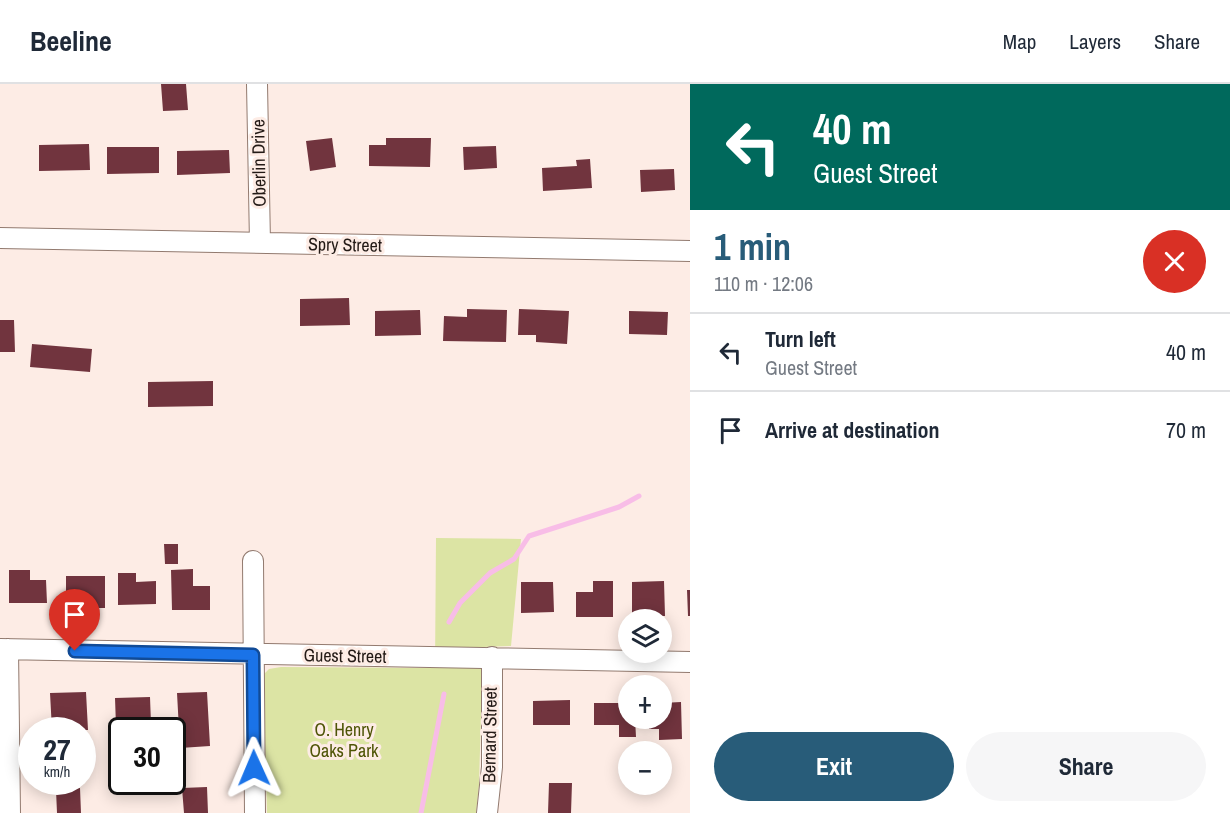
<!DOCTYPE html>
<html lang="en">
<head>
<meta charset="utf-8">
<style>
  body { margin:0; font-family:"Archivo Narrow",sans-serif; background:#f6f6f7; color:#1f2937; height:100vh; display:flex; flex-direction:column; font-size:22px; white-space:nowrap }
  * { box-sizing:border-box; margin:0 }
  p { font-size:20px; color:#747a83 }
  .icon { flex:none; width:33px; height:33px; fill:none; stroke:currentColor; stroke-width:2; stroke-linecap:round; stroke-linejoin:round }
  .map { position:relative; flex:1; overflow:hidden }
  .panel { display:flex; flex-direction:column; background:#fff; width:540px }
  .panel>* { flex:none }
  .guide { background:#00695c; color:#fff; overflow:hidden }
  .fabs { position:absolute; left:618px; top:525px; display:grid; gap:12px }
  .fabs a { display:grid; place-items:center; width:54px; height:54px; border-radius:50%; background:#fff; box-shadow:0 3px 15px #0003; font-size:30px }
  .speed { position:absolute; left:18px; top:633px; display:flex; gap:12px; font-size:30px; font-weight:700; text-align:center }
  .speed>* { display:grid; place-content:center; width:78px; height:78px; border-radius:50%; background:#fff; box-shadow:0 3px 15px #0003; line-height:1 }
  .speed small { font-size:15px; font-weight:400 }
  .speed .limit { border:3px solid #111; border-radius:9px; background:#fff; color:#111 }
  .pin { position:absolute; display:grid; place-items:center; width:51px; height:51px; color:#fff; margin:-62px -26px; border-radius:50% 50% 50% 0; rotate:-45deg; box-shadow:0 0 6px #0007 }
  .pin .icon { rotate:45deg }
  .me { position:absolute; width:66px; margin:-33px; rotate:359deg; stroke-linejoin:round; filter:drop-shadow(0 0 4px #0008) }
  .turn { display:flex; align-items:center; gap:21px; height:126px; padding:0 24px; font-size:27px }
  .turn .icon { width:78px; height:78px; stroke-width:2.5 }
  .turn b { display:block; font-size:42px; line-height:51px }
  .round { display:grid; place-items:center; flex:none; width:63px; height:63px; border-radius:32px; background:#f6f6f7 }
  .headline { display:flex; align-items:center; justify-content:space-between; height:102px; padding:0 24px }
  h1 { font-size:36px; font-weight:700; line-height:45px; color:#285c79 }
  .cta { display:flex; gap:12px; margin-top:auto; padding:12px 24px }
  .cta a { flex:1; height:69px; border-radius:36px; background:#285c79; color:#fff; font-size:24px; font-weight:700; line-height:69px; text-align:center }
  .cta a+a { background:#f6f6f7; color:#1f2937 }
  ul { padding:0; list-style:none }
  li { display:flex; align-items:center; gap:18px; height:78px; padding:0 24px; border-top:2px solid #e0e1e3 }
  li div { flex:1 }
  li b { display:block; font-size:22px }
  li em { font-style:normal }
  header { display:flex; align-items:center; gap:36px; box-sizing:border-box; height:84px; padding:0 30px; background:#fff; border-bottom:2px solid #e0e1e3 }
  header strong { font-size:28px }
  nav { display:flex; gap:33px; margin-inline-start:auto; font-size:21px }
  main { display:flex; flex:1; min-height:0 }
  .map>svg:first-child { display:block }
  .green { fill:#dce4a4 }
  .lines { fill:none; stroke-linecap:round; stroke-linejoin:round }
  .stream { stroke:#f8bde7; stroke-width:5 }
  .building { fill:#71343e }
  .street-casing { stroke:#927a6f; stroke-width:22 }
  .street { stroke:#fff; stroke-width:20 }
  .route-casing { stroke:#114b97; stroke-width:15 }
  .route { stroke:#1a73e8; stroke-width:10 }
  .labels { text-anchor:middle; stroke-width:6; stroke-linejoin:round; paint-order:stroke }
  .street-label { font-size:18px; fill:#231a16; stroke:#fdece5 }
  .park-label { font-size:18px; fill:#4e5406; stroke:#fdece5 }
</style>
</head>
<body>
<header>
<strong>Beeline</strong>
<nav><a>Map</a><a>Layers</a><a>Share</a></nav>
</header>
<main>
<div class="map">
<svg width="690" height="729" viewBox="0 0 690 729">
  <rect width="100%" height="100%" fill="#fdece5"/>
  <path class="green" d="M 436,454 L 521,455 L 511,562 L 483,563 L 479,701 L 476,729 L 267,729 L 263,591 L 269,585 L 281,583 L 435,584 Z"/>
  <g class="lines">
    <path class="stream" d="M 449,538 L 460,519 L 490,489 L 514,475 L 529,452 L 619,423 L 639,412
      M 421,729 L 444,610"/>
  </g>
  <path class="building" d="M 161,0 L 186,0 L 188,26 L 163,27 Z
    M 332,54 L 336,83 L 310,87 L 306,57 Z
    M 386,54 L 431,54 L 430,83 L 369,82 L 369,61 L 386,61 Z
    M 89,60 L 90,86 L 39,87 L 39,61 Z
    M 496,62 L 497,84 L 464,86 L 463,63 Z
    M 107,63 L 159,63 L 159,89 L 107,90 Z
    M 229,66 L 230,89 L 177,91 L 177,67 Z
    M 590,75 L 592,104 L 543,107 L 542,84 L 577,82 L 576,76 Z
    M 674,85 L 675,106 L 641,108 L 640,86 Z
    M 349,214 L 350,241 L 300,242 L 300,215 Z
    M 467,225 L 507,226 L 506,258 L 443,257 L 444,232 L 467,233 Z
    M 519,225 L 569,227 L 567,260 L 536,258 L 536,251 L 518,251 Z
    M 420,226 L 421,251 L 375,252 L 375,227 Z
    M 629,227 L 668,228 L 667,251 L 629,250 Z
    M 0,236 L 14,236 L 15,268 L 0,268 Z
    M 32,260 L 92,265 L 90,288 L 30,283 Z
    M 213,297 L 213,322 L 148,323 L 148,298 Z
    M 164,460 L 178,460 L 178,480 L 165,480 Z
    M 193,485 L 193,502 L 210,502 L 210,526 L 172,526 L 171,486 Z
    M 9,486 L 30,486 L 30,496 L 46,496 L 47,519 L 9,519 Z
    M 118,489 L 136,489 L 136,498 L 156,497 L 156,520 L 118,521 Z
    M 66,492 L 105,492 L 105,524 L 66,524 Z
    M 593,497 L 613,497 L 613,533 L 576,533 L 576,508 L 593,508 Z
    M 664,497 L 665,532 L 632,532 L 632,498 Z
    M 521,498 L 553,498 L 554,528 L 521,529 Z
    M 687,506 L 690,506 L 690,532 L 688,532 Z
    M 86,608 L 88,646 L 52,646 L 50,609 Z
    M 207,608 L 210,662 L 180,664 L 177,609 Z
    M 150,613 L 151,640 L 116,642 L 115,614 Z
    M 570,616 L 570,641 L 533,641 L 533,617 Z
    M 681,618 L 682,655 L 659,656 L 659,645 L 649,645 L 648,634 L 662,634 L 662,619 Z
    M 594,619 L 628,619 L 628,634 L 635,634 L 636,653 L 619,653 L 619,641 L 594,641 Z
    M 549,699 L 572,699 L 571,729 L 548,729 Z
    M 207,703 L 208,729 L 184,729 L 182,704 Z
    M 80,704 L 81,729 L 57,729 L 56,706 Z"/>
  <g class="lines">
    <defs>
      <path id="street" d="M 257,0 L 260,159
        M 0,154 L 690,167
        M 253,477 L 255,729
        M 0,565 L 690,578
        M 8,565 L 10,729
        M 487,729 L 492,683 L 492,573"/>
    </defs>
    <use href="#street" class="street-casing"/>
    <use href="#street" class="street"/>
  </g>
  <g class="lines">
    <defs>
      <path id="route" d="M 75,567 L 253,571 L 254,684"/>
    </defs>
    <use href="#route" class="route-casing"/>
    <use href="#route" class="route"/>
  </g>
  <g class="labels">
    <g class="street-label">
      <text transform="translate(259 79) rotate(-91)" y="6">Oberlin Drive</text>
      <text transform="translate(345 161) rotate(1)" y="6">Spry Street</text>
      <text transform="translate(345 572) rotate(1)" y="6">Guest Street</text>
      <text transform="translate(490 651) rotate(-89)" y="6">Bernard Street</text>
    </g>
    <g class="park-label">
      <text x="344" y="652">O. Henry<tspan x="344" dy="21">Oaks Park</tspan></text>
    </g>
  </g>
</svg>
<div class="fabs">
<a><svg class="icon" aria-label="layers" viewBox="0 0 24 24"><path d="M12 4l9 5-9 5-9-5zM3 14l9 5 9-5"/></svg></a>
<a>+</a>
<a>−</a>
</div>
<div class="speed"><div>27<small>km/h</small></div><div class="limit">30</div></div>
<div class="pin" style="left:75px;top:567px;background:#d93025"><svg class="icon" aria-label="arrive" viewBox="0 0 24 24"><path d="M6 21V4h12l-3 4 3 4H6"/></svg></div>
<svg class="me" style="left:254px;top:684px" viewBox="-20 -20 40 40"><path d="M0-17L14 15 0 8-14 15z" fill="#1a73e8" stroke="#fff" stroke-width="4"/></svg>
</div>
<section class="panel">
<div class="guide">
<div class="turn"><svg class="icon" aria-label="left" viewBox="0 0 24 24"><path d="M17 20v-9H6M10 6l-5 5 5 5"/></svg><div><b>40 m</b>Guest Street</div></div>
</div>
<div class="headline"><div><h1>1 min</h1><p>110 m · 12:06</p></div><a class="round" style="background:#d93025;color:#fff"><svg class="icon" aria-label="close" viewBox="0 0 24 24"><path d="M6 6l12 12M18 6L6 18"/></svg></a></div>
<ul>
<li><svg class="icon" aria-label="left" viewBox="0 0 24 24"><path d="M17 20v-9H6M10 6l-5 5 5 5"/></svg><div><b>Turn left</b><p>Guest Street</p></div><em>40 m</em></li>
<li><svg class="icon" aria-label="arrive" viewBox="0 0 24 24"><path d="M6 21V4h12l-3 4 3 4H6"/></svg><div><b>Arrive at destination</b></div><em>70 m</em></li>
</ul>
<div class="cta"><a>Exit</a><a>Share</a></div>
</section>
</main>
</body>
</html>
